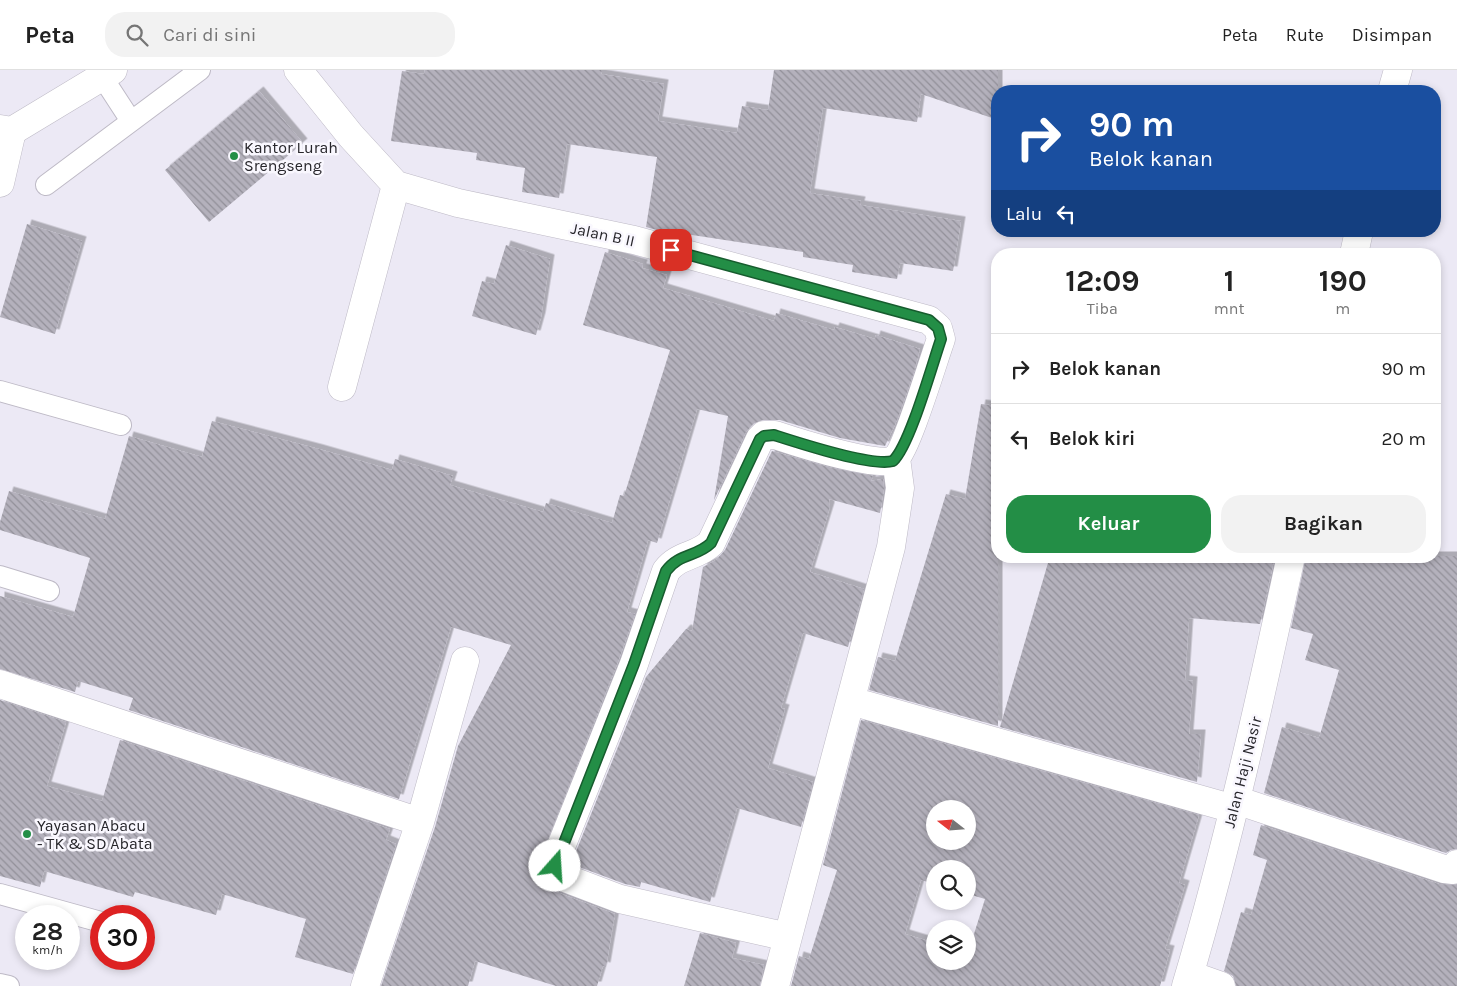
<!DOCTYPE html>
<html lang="id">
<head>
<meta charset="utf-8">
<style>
  body { margin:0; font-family:Karla,sans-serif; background:#f2f2f2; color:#222; height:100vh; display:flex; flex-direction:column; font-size:19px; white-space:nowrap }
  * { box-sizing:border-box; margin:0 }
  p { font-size:16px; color:#767676 }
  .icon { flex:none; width:28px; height:28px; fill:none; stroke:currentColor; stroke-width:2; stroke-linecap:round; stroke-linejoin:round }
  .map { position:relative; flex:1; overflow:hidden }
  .side { position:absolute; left:991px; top:178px; width:450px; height:315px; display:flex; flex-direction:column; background:#fff; border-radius:20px; box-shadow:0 2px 8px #0003 }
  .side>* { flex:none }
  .hud { position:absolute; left:991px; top:15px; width:450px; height:152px; border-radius:20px; box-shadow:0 2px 8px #0003; background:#1a4fa0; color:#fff; overflow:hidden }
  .needle { width:32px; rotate:287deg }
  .controls { position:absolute; left:926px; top:730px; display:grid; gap:10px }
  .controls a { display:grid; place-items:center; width:50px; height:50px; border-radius:50%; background:#fff; box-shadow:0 2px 8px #0003; font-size:25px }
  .speed { position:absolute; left:15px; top:835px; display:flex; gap:10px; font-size:25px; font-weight:700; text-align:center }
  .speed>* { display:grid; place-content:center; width:65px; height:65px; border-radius:50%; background:#fff; box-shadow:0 2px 8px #0003; line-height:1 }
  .speed small { font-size:12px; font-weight:400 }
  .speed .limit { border:8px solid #d22; background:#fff; color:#111 }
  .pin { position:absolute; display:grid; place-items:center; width:42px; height:42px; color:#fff; margin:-21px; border-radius:10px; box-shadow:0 2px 8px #0006 }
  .me { position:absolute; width:55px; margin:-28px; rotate:19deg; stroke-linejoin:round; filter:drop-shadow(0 0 4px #0008) }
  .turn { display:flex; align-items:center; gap:18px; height:105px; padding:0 15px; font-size:22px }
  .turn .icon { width:65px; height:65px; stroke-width:2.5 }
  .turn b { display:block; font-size:35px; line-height:42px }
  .then { display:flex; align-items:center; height:48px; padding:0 15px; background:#0003; gap:10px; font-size:19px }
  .eta { display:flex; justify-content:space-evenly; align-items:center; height:85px; text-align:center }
  .eta b { font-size:30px; font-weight:700; line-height:35px }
  .action { display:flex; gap:10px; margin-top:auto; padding:10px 15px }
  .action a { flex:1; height:58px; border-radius:20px; background:#238e46; color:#fff; font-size:20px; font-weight:700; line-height:58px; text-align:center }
  .action a+a { background:#f2f2f2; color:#222 }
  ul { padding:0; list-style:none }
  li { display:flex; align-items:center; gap:15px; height:70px; padding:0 15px; border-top:1px solid #e0e0e0 }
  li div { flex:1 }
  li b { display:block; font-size:19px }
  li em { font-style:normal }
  header { display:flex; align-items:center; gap:30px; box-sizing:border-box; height:70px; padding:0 25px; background:#fff; border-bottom:1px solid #e0e0e0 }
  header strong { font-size:24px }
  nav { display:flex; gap:28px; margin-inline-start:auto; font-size:18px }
  .search { width:350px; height:45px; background:#f2f2f2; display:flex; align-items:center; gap:12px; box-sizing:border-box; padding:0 18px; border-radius:20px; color:#767676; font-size:19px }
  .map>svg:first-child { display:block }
  .building { fill:url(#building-back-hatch); fill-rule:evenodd; filter:url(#shadow) }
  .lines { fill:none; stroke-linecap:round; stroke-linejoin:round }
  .service-casing { stroke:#bebac6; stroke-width:22 }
  .minor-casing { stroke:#bebac6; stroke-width:29 }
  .secondary-casing { stroke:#bebac6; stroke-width:29 }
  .service { stroke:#fff; stroke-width:20 }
  .minor { stroke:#fff; stroke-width:28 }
  .secondary { stroke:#fff; stroke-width:28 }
  .route-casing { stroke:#175c2e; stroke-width:12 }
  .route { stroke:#238e46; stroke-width:9 }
  .poi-dot { fill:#238e46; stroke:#f9f7fe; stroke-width:2 }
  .labels { text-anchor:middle; stroke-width:5; stroke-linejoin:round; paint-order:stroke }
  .poi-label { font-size:16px; fill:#27262b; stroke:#f9f7fe; text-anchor:start }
  .street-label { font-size:16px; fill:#27262b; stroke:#f9f7fe }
</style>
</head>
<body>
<header>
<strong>Peta</strong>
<div class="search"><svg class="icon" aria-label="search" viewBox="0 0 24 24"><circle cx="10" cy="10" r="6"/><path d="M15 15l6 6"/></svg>Cari di sini</div>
<nav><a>Peta</a><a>Rute</a><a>Disimpan</a></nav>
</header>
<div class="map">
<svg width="1457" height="916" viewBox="0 0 1457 916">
  <defs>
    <pattern id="building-back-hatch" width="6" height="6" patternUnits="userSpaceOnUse" patternTransform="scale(1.25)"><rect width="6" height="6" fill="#b4b1bc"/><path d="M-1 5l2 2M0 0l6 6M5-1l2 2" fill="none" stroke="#929099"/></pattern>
    <filter id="shadow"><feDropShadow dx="4.5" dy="-4.5" stdDeviation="0" flood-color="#0004"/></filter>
  </defs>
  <rect width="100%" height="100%" fill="#ece9f5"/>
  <path class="building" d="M 425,0 L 602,0 L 601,4 L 664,14 L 658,51 L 737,63 L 742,36 L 768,40 L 774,0 L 998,0 L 998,50 L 921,24 L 917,52 L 823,38 L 810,123 L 861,131 L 860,135 L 961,151 L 953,201 L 900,193 L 897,209 L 852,202 L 853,195 L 803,187 L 803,182 L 679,163 L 679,166 L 646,157 L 657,87 L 567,74 L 559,128 L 522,122 L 525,98 L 476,90 L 477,83 L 391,71 L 402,1 L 424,4 Z
    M 259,21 L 303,73 L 209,152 L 165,100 Z
    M 27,154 L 82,171 L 55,264 L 0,247 Z
    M 506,175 L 550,189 L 541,247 L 536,265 L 472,246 L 482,211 L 494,214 Z
    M 605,182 L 643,194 L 642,198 L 667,205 L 663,218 L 774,251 L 776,243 L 834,260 L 835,257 L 875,269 L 876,265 L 920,279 L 914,302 L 898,348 L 885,376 L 840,368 L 780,350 L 763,350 L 753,354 L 746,362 L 714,430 L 728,346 L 697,339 L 657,473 L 648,470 L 627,542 L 635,544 L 619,589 L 541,787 L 540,799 L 546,816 L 551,820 L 615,844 L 606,897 L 603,896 L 597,916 L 556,916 L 475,891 L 468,916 L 381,916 L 435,757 L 458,676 L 511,575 L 451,557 L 399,729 L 129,640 L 133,628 L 78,611 L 75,622 L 0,599 L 0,526 L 73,547 L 90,488 L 0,460 L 0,452 L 9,421 L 105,449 L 129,366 L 202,387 L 212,351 L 319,379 L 392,400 L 395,389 L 453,406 L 450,415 L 543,442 L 546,433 L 612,453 L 620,425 L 624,426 L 670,280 L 583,255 Z
    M 981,334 L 998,336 L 998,656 L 869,620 L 878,587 L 895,591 L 946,424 L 965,429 Z
    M 772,381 L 832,398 L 873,406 L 871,411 L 883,409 L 884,418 L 880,443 L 829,429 L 830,437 L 810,502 L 864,519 L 848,577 L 803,563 L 781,638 L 785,639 L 768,698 L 813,712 L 801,757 L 737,738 L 710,832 L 641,812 L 640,817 L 625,814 L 571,794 L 646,607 L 686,559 L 692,561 L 703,497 L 716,490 L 725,480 Z
    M 1050,486 L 1175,486 L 1232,491 L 1233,486 L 1275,486 L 1260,554 L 1189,548 L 1185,610 L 1193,611 L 1189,664 L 1201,664 L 1197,712 L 1000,657 Z
    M 1306,486 L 1457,486 L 1457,779 L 1451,780 L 1446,783 L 1264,723 L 1282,657 L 1319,668 L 1339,600 L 1305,590 L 1313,564 L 1291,558 Z
    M 0,630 L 66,652 L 47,716 L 102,731 L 120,670 L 390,759 L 386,770 L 396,774 L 353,904 L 295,887 L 306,849 L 222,824 L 216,845 L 135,822 L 133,827 L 44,801 L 40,817 L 0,806 Z
    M 861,650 L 1199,745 L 1179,813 L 1185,815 L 1165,879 L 1170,880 L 1160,916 L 791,916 L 799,886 L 809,889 L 837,800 L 823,795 ZM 935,739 L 968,739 L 968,771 L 935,771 ZM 935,799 L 968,799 L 968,824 L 985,829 L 968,883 L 968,891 L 935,891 L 935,873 L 905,864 L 921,810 L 935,814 Z
    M 1261,755 L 1439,814 L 1457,815 L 1457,916 L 1236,916 L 1233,906 L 1224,901 L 1241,842 L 1251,845 L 1267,790 L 1253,785 Z
    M 700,863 L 736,873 L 732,888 L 764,895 L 760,916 L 684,916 Z"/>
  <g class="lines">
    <defs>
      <path id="service" d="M 103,8 L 131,51
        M 46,115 L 200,0
        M 0,321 L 121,355
        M 0,506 L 49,521
        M 0,824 L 101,852
        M 0,914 L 9,916"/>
      <path id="minor" d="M 298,0 L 351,66 L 396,115 L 458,133 L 634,170 L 929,250 L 938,258 L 941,269 C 934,288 906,382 894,390 C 880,399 793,371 775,365 L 764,365 L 760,369 L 711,473 C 697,487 679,484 666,501 L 634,594 L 556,789 L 555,796 L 557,805 L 620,829 L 788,867
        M 1392,21 L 1398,0
        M 0,113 L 12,61
        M 1354,184 L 1359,161
        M 342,317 L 396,115
        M 0,614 L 420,752
        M 851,631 L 1234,739
        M 1236,730 L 1444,799 L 1453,800 L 1457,794
        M 1190,905 L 1221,916
        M 365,916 L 420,752 L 465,591
        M 775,916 L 891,477 L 900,418 L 896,388
        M 1186,916 C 1228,775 1260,630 1291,486"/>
      <path id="secondary" d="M 0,59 L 12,61 L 113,0"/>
    </defs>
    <use href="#service" class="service-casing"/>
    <use href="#minor" class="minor-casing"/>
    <use href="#secondary" class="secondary-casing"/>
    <use href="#service" class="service"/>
    <use href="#minor" class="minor"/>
    <use href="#secondary" class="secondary"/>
  </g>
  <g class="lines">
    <defs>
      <path id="route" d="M 555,796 L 634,594 L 666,501 C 679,483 697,487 711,473 L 760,369 L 764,366 L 774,365 C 799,373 872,397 893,391 C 910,375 932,295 941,269 L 938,258 L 929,250 L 671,180"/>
    </defs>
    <use href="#route" class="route-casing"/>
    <use href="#route" class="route"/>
  </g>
  <g class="poi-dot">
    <circle cx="234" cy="86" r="5"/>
    <circle cx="27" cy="764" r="5"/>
  </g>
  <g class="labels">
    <g class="poi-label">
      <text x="244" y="83">Kantor Lurah<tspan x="244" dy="18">Srengseng</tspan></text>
      <text x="37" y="761">Yayasan Abacu<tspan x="37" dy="18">- TK &amp; SD Abata</tspan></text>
    </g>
    <g class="street-label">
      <text transform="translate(603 164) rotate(12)" y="6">Jalan B II</text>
      <text transform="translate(1242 702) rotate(-76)" y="6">Jalan Haji Nasir</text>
    </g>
  </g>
</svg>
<div class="controls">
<a><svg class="needle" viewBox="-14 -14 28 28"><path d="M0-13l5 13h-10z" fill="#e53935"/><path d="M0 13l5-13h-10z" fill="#767676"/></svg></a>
<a><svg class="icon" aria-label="search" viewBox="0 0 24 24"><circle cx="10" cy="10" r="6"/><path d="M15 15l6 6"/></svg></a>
<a><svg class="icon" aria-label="layers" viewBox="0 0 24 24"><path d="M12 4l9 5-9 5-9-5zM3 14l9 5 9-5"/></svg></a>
</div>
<div class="speed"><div>28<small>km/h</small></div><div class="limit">30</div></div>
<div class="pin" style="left:671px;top:180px;background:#d93025"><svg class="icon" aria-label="arrive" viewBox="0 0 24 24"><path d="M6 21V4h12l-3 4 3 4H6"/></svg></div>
<svg class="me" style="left:555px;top:796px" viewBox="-20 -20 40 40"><circle r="19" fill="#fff"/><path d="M0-13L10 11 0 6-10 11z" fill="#238e46"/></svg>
<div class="hud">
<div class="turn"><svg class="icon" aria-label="right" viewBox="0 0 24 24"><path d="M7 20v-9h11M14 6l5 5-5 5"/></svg><div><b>90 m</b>Belok kanan</div></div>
<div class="then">Lalu<svg class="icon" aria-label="left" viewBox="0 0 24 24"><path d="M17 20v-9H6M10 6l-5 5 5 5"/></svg></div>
</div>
<section class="side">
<div class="eta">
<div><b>12:09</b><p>Tiba</p></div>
<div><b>1</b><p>mnt</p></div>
<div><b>190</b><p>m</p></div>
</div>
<ul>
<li><svg class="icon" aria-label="right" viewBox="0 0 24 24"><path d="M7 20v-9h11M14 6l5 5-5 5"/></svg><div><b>Belok kanan</b></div><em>90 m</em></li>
<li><svg class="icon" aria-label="left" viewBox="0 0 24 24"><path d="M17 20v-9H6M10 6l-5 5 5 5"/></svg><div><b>Belok kiri</b></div><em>20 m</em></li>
</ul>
<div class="action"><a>Keluar</a><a>Bagikan</a></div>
</section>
</div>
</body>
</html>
